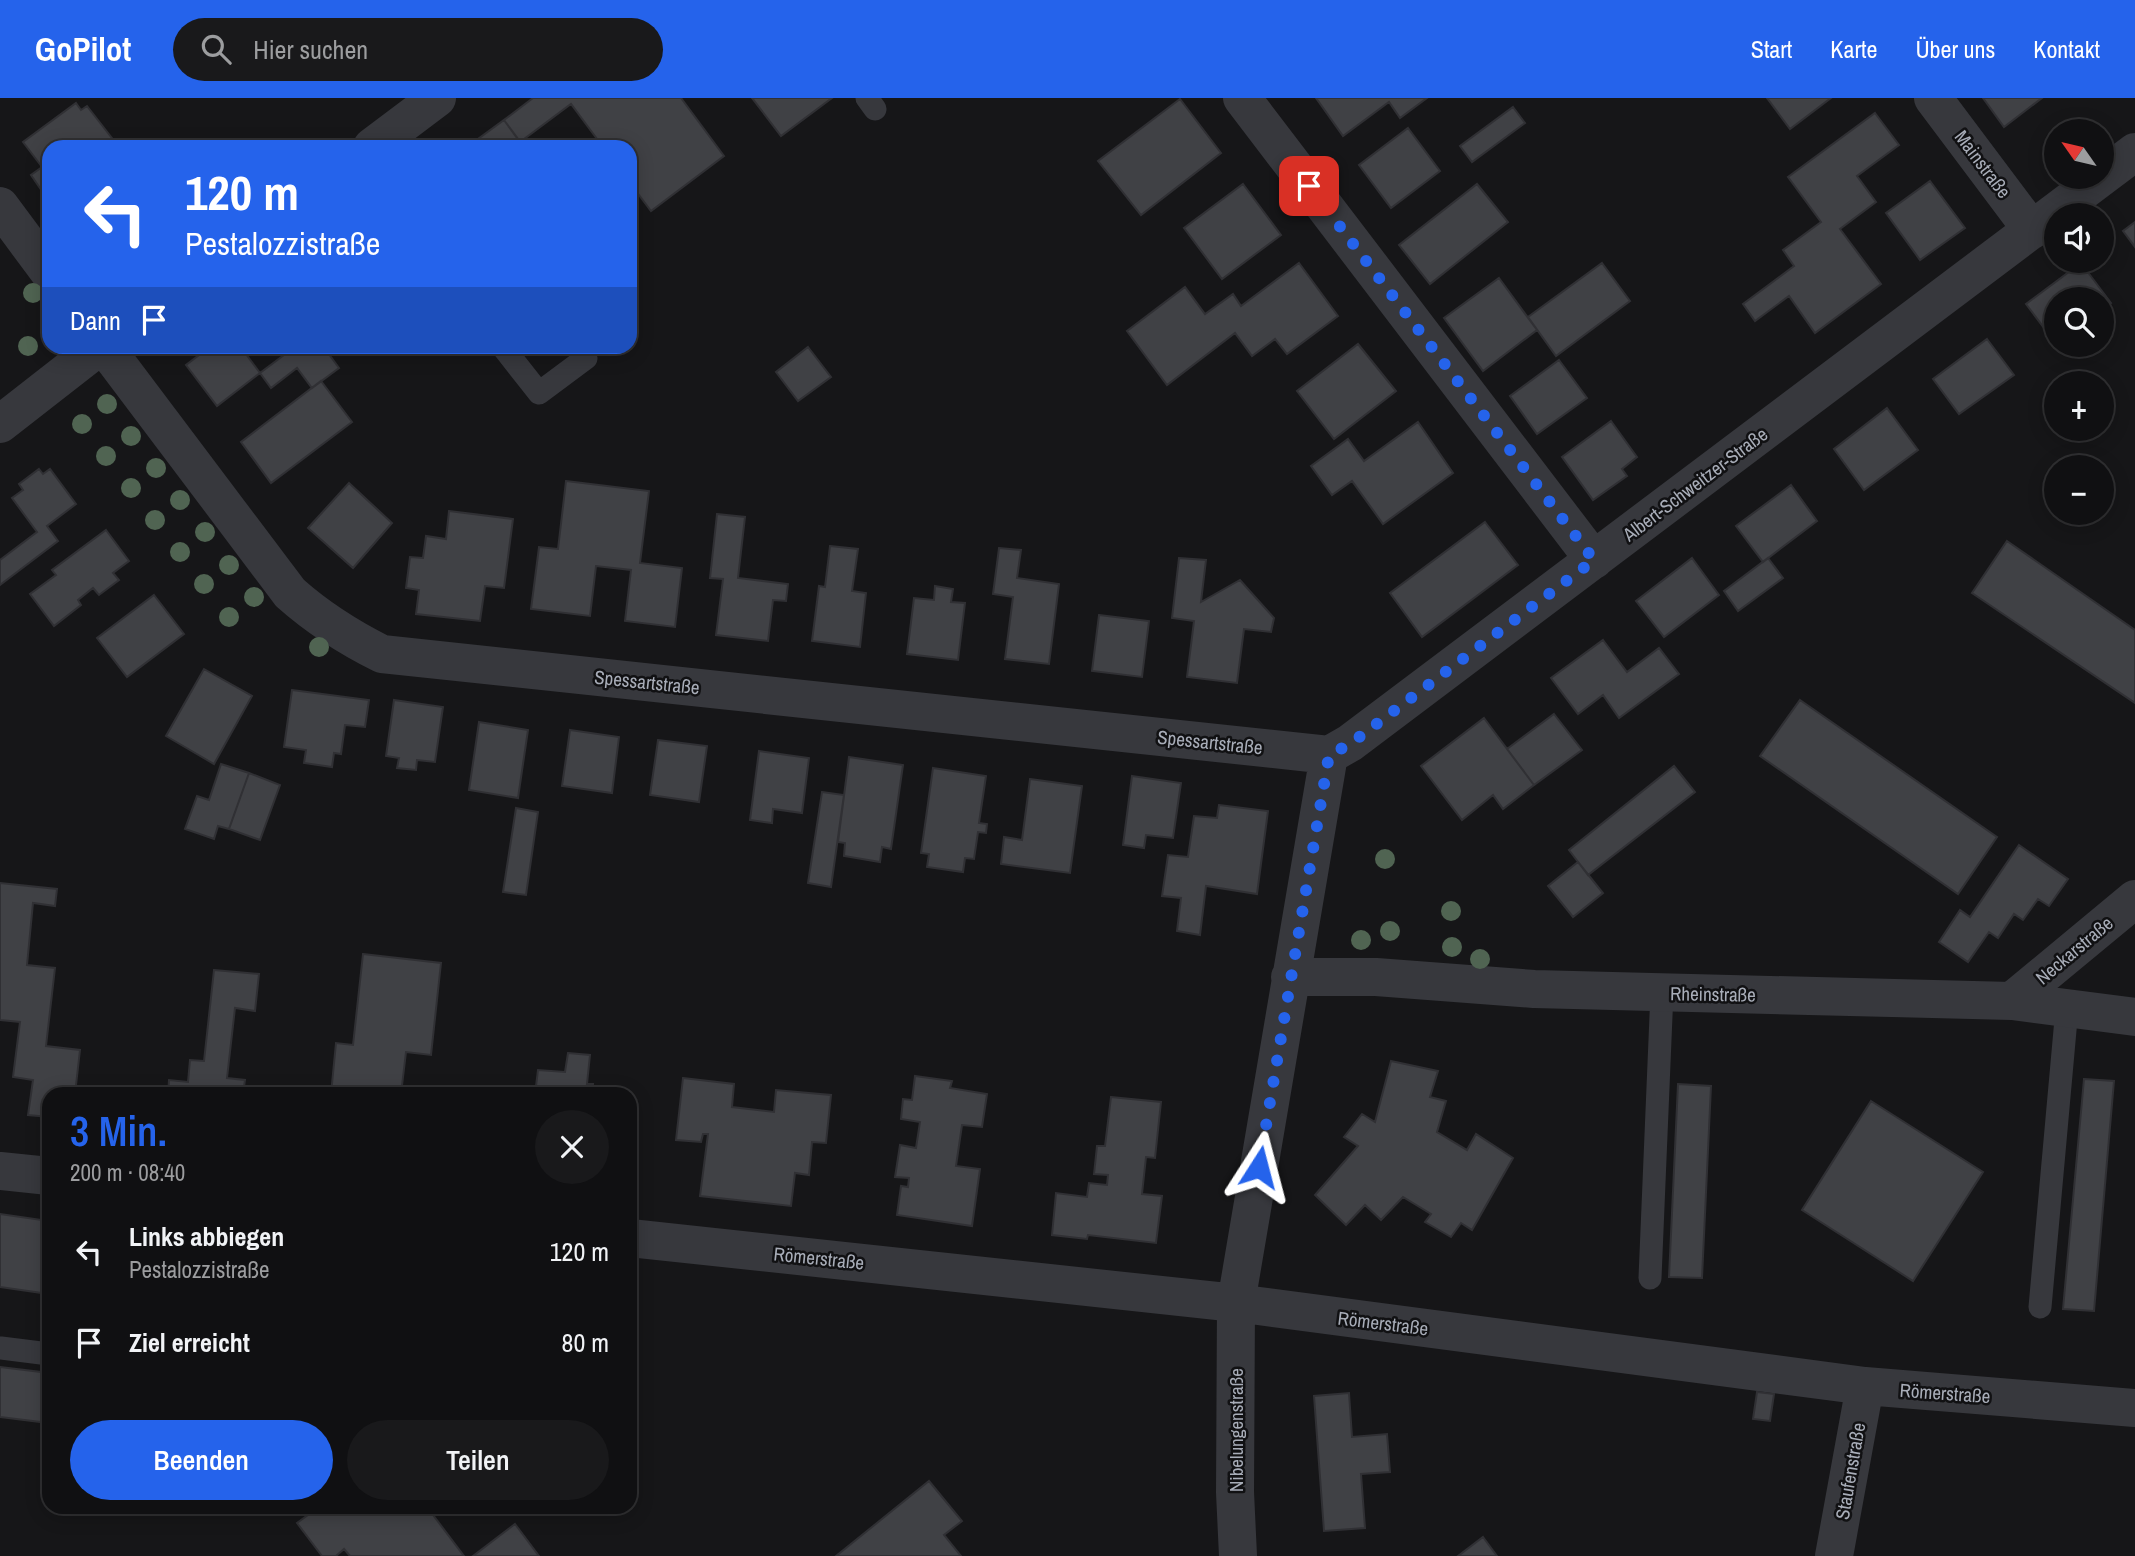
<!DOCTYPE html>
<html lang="de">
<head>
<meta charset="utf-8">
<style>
  body { margin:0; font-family:"Archivo Narrow",sans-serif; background:#19191b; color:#f1f3f6; height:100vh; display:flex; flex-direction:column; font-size:26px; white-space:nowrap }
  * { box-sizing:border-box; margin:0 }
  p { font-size:23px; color:#9c9d9f }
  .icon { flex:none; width:38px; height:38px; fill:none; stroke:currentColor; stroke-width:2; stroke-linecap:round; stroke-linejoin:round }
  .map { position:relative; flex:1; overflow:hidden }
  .details { position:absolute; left:42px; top:989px; width:595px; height:427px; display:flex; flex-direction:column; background:#101012; border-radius:21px; box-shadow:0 4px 18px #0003,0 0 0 2px #303032 }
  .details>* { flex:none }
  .guide { position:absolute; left:42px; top:42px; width:595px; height:214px; border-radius:21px; box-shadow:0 4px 18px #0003,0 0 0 2px #303032; background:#2563eb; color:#fff; overflow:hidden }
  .needle { width:46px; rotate:304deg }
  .tools { position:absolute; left:2044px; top:21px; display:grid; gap:14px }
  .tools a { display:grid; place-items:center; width:70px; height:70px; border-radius:50%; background:#101012; box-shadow:0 4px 18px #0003,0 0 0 2px #303032; font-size:35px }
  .pin { position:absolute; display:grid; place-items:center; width:60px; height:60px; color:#fff; margin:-30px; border-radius:14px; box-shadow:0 4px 10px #0006 }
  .me { position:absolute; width:77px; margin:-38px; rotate:9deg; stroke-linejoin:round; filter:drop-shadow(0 0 5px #0008) }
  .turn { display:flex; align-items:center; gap:24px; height:147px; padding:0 28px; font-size:32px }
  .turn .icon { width:91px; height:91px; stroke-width:2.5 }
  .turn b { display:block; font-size:49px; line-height:60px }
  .then { display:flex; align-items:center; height:66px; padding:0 28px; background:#0003; gap:14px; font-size:26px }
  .round { display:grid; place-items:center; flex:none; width:74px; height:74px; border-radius:37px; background:#19191b }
  .overview { display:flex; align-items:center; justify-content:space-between; height:119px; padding:0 28px }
  h1 { font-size:42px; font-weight:600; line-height:52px; color:#2563eb }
  .primary-button { display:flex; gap:14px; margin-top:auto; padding:14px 28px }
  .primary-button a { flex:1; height:80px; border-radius:42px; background:#2563eb; color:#fff; font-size:28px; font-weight:600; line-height:80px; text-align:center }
  .primary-button a+a { background:#19191b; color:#f1f3f6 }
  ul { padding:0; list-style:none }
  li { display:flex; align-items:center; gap:21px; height:91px; padding:0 28px }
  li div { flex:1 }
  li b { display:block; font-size:26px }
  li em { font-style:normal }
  header { display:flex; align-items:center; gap:42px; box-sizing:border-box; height:98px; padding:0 35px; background:#2563eb; color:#fff }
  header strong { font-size:33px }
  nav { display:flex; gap:38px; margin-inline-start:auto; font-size:24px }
  .search { width:490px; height:63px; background:#19191b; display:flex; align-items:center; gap:18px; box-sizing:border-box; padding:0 24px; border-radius:38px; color:#9c9d9f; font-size:26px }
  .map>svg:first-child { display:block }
  .building { fill:#404145; stroke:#303034; stroke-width:2 }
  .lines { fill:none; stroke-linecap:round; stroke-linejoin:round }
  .lane { stroke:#37383d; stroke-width:23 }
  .street { stroke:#37383d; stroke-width:38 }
  .tree { fill:#506452 }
  .route { stroke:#2563eb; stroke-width:12; stroke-dasharray:0 21.6 }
  .labels { text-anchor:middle; stroke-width:5; stroke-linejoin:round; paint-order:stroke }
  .street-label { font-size:19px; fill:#a8adb8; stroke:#111113 }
</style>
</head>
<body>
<header>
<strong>GoPilot</strong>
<div class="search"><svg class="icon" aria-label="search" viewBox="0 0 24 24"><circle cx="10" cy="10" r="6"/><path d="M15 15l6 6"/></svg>Hier suchen</div>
<nav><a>Start</a><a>Karte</a><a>Über uns</a><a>Kontakt</a></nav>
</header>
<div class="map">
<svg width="2135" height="1458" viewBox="0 0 2135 1458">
  <rect width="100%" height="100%" fill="#161618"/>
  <path class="building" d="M 533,0 L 681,0 L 724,58 L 651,113 L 630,85 L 630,49 L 603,49 L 571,6 L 520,44 L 504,22 Z
    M 752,0 L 832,0 L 781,38 Z
    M 1316,0 L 1427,0 L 1400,20 L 1389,4 L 1343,38 Z
    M 1767,0 L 1831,0 L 1790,31 Z
    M 1983,0 L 2042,0 L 2004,29 Z
    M 1180,1 L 1221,55 L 1141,117 L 1098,63 Z
    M 76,5 L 81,12 L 87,8 L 115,44 L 108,49 L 49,49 L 49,87 L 42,93 L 31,77 L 42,69 L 23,44 Z
    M 1513,9 L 1525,25 L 1472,64 L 1460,48 Z
    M 1875,15 L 1899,47 L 1857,78 L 1876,104 L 1840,131 L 1881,186 L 1815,235 L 1789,198 L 1755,223 L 1743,206 L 1794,168 L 1783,152 L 1821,124 L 1788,79 Z
    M 504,22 L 524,49 L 467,49 Z
    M 1408,30 L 1440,73 L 1391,110 L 1359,67 Z
    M 1930,83 L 1965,130 L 1920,162 L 1886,115 Z
    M 1243,86 L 1281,137 L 1222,181 L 1184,130 Z
    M 1477,86 L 1508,124 L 1430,186 L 1399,147 Z
    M 2135,124 L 2135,149 L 2123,133 Z
    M 1299,165 L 1338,218 L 1287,256 L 1275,241 L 1252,258 L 1235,235 L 1167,287 L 1127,233 L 1185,189 L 1205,216 L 1233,196 L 1241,208 Z
    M 1602,165 L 1630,203 L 1556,258 L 1528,219 Z
    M 2081,165 L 2111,205 L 2102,212 L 2102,201 L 2056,201 L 2056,246 L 2026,206 Z
    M 1499,180 L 1537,232 L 1483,273 L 1444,220 Z
    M 1987,241 L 2014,277 L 1959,316 L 1933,281 Z
    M 1358,246 L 1396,293 L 1334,341 L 1297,293 Z
    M 211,248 L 240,248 L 260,275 L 217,308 L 186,267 Z
    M 296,248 L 323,248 L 339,270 L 312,290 L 297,270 L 271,290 L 260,275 Z
    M 808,249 L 831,279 L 798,303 L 776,274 Z
    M 1559,262 L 1587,300 L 1537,336 L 1510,298 Z
    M 321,283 L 352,324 L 271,385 L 241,344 Z
    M 1887,310 L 1918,352 L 1864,392 L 1834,351 Z
    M 1611,323 L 1637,359 L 1622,371 L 1627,378 L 1593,402 L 1562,359 Z
    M 1418,324 L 1453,375 L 1383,426 L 1352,383 L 1332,397 L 1311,368 L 1348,341 L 1364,363 Z
    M 39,371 L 43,376 L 50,371 L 76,406 L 47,428 L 58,443 L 0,487 L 0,462 L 37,434 L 12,400 L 23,392 L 19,386 Z
    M 566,383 L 649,393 L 640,465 L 682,470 L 675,529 L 625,523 L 631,472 L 596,468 L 590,518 L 531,511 L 539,449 L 558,451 Z
    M 349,385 L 392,425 L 353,470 L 308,430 Z
    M 1791,387 L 1817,423 L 1763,464 L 1736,428 Z
    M 449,413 L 513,421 L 504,490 L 485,488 L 480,523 L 416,516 L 419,492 L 406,490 L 410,459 L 423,460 L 426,438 L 446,441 Z
    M 717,416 L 745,419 L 738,480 L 788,486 L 786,503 L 773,502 L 768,543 L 716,537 L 723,481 L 710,480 Z
    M 1485,424 L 1518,467 L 1422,539 L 1390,495 Z
    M 106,432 L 129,463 L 113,475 L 119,482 L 99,497 L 93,490 L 78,502 L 81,507 L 54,528 L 30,496 L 56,477 L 52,472 Z
    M 2007,443 L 2135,532 L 2135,605 L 1972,495 Z
    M 830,448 L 858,451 L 852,493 L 866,495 L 860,549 L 812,543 L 819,488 L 825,489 Z
    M 999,450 L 1021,452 L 1017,480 L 1059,486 L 1049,566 L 1005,561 L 1013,499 L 993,496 Z
    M 1179,460 L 1206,462 L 1201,504 L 1240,482 L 1274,520 L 1271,534 L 1244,531 L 1237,585 L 1187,579 L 1194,523 L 1172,520 Z
    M 1692,460 L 1719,497 L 1664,539 L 1636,503 Z
    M 1768,460 L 1783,480 L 1738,513 L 1724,493 Z
    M 935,488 L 953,491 L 951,504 L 965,505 L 958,562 L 907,556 L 914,500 L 934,502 Z
    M 154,497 L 184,536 L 127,579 L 97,540 Z
    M 1099,517 L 1149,523 L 1142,579 L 1092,573 Z
    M 1603,542 L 1627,574 L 1659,550 L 1679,576 L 1619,620 L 1603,597 L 1578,616 L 1551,580 Z
    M 204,571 L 252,598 L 214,666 L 166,638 Z
    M 292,592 L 369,602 L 365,629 L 345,627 L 341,656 L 334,655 L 332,669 L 304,665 L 306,652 L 284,649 Z
    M 394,602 L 443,609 L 435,664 L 417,662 L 416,672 L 397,670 L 399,660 L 386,658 Z
    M 1800,602 L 1997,739 L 1958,796 L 1760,658 Z
    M 1554,616 L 1582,652 L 1534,687 L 1507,651 Z
    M 1484,620 L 1534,687 L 1503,711 L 1493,697 L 1462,722 L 1421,668 Z
    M 479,624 L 528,632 L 518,700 L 469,692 Z
    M 570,632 L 619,639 L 612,695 L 562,688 Z
    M 658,642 L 707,648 L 699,704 L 650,697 Z
    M 759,653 L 809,660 L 802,715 L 773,711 L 772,725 L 750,722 Z
    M 849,659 L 903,667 L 891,751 L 882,749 L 880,764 L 844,758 L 845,745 L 838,744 Z
    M 221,666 L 249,675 L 229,731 L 218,728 L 214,741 L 185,731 L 197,698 L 209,702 Z
    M 1674,668 L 1695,694 L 1588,777 L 1569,752 Z
    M 933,670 L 986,678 L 979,725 L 987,726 L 986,735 L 978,734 L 974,761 L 965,760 L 963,774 L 927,769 L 929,756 L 921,755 Z
    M 249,675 L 280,687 L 260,742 L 229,731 Z
    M 1132,678 L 1181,685 L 1173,740 L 1146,737 L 1144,750 L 1123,747 Z
    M 1030,681 L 1082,688 L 1070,775 L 1001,766 L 1004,739 L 1022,742 Z
    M 822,694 L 844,697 L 831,789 L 808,785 Z
    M 1219,707 L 1268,713 L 1257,796 L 1206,788 L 1200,837 L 1177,833 L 1181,800 L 1162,798 L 1168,757 L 1188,759 L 1194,718 L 1217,720 Z
    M 516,710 L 538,714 L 526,797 L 503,794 Z
    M 2019,747 L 2068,781 L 2049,808 L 2038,801 L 2023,822 L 2014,816 L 1998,840 L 1989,834 L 1968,864 L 1939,844 L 1960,812 L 1970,819 Z
    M 1578,764 L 1603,795 L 1573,819 L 1548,788 Z
    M 0,785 L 57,791 L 55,808 L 33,805 L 27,867 L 55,870 L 46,948 L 80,952 L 75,996 L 49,996 L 49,1019 L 28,1017 L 33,982 L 13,979 L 20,924 L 0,922 Z
    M 363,856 L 441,865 L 431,957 L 406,954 L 401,996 L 331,996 L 336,945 L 353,947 Z
    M 214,872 L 259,876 L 255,913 L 235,910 L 227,980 L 245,982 L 243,996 L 168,996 L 169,982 L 188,984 L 190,962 L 204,963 Z
    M 568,955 L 590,957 L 587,986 L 593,986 L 592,996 L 535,996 L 538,972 L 565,974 Z
    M 1391,963 L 1438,973 L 1430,999 L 1446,1003 L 1437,1034 L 1467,1052 L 1476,1036 L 1513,1060 L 1472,1132 L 1461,1125 L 1451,1139 L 1425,1124 L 1431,1116 L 1403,1099 L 1381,1122 L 1365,1107 L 1346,1127 L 1315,1097 L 1358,1048 L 1344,1039 L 1362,1016 L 1375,1024 Z
    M 915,978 L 952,983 L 950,990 L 987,996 L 982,1029 L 962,1027 L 956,1068 L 980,1071 L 972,1128 L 897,1117 L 901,1088 L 908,1089 L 909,1080 L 895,1079 L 900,1047 L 916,1050 L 920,1024 L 901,1021 L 903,1001 L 912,1002 Z
    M 683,980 L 734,986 L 732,1009 L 774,1014 L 776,992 L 831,997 L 826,1045 L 812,1044 L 809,1077 L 795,1075 L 791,1108 L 700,1098 L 708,1036 L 703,1036 L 701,1044 L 676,1042 Z
    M 2084,981 L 2114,983 L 2094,1213 L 2063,1211 Z
    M 1678,986 L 1711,988 L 1702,1180 L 1669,1179 Z
    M 1111,999 L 1161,1004 L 1155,1060 L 1146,1059 L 1142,1096 L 1162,1098 L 1156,1145 L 1088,1137 L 1087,1141 L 1052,1137 L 1056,1095 L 1087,1099 L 1089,1085 L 1107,1087 L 1108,1077 L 1094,1076 L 1097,1048 L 1105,1048 Z
    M 1871,1003 L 1983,1074 L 1913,1183 L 1802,1112 Z
    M 0,1116 L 49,1123 L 49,1196 L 0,1189 Z
    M 0,1269 L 49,1275 L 49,1325 L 0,1319 Z
    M 1757,1294 L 1774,1296 L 1770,1323 L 1753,1321 Z
    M 1349,1295 L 1352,1339 L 1387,1336 L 1390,1374 L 1361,1376 L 1365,1430 L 1324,1433 L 1314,1298 Z
    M 929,1383 L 962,1423 L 944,1437 L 961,1458 L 836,1458 Z
    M 319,1409 L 427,1409 L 464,1458 L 350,1458 L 344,1451 L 336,1458 L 322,1458 L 297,1425 Z
    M 515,1426 L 539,1458 L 473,1458 Z
    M 1483,1439 L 1497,1458 L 1458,1458 Z"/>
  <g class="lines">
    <path class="lane" d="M 867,0 L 875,11
      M 502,248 L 539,295 L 586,260
      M 1650,1180 L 1662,894
      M 2040,1209 L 2067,910
      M 1,1250 L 49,1256"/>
    <path class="street" d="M 1242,0 L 1594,462
      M 1933,0 L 2032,132
      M 372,49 L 437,0
      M 0,108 L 49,174
      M 104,248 L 290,495 C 318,520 348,539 382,556 L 1329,657
      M 0,326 L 100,248
      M 1329,657 L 1350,645 L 2135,54
      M 1290,879 L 1376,879 L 1534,891 L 2012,903 L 2135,919
      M 2012,903 L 2135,801
      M 0,1073 L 49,1078
      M 630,1140 L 1236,1205 L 1865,1288 L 2135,1310
      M 1238,1458 L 1235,1394 L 1236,1205 L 1329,657
      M 1834,1458 L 1865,1288"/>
  </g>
  <g class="tree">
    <circle cx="33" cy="195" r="10"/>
    <circle cx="28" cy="248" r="10"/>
    <circle cx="107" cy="306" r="10"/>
    <circle cx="82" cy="326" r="10"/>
    <circle cx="131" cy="338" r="10"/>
    <circle cx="106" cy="358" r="10"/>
    <circle cx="156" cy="370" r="10"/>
    <circle cx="131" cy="390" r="10"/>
    <circle cx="180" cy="402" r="10"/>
    <circle cx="155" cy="422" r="10"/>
    <circle cx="205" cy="434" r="10"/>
    <circle cx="180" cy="454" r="10"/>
    <circle cx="229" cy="467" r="10"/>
    <circle cx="204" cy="486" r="10"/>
    <circle cx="254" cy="499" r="10"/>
    <circle cx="229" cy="519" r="10"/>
    <circle cx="319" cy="549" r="10"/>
    <circle cx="1385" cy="761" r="10"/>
    <circle cx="1451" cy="813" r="10"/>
    <circle cx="1390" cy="833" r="10"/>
    <circle cx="1361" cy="842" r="10"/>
    <circle cx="1452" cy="849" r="10"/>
    <circle cx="1480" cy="861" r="10"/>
  </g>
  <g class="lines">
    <path class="route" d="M 1259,1069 L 1329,657 L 1350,646 L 1594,462 L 1309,88"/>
  </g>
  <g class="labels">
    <g class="street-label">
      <text transform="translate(1983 66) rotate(53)" y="7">Mainstraße</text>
      <text transform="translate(1695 386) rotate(-37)" y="7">Albert-Schweitzer-Straße</text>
      <text transform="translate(647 584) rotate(6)" y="7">Spessartstraße</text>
      <text transform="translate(1210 644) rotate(6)" y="7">Spessartstraße</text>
      <text transform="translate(2074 852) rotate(-40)" y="7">Neckarstraße</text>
      <text transform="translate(1713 896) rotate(1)" y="7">Rheinstraße</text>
      <text transform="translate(819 1160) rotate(6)" y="7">Römerstraße</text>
      <text transform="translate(1383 1225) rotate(7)" y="7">Römerstraße</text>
      <text transform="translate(1945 1295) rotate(4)" y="7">Römerstraße</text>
      <text transform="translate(1236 1332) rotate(-90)" y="7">Nibelungenstraße</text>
      <text transform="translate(1850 1373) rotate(-80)" y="7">Staufenstraße</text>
    </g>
  </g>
</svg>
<div class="tools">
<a><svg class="needle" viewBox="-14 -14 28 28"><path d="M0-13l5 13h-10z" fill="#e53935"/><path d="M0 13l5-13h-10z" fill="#9c9d9f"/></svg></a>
<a><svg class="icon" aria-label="sound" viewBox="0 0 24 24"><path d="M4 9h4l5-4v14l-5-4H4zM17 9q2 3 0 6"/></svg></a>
<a><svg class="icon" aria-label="search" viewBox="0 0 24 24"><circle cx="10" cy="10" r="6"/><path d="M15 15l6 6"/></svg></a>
<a>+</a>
<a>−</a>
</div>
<div class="pin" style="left:1309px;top:88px;background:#d93025"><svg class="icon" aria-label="arrive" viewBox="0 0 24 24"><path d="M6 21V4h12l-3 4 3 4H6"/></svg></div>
<svg class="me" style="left:1259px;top:1069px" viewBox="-20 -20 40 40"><path d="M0-17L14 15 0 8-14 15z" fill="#2563eb" stroke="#fff" stroke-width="4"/></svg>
<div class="guide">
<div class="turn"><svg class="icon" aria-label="left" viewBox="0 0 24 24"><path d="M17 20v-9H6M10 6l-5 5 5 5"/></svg><div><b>120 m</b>Pestalozzistraße</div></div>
<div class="then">Dann<svg class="icon" aria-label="arrive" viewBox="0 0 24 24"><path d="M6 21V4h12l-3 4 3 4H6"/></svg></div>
</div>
<section class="details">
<div class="overview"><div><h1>3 Min.</h1><p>200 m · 08:40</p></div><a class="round"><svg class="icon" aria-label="close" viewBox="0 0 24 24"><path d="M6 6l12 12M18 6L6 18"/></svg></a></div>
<ul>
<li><svg class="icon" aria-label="left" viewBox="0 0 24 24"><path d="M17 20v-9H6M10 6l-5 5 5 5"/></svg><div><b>Links abbiegen</b><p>Pestalozzistraße</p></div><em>120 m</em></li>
<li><svg class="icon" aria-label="arrive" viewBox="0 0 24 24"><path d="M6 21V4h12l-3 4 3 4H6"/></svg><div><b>Ziel erreicht</b></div><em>80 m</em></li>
</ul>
<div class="primary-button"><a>Beenden</a><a>Teilen</a></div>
</section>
</div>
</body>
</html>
